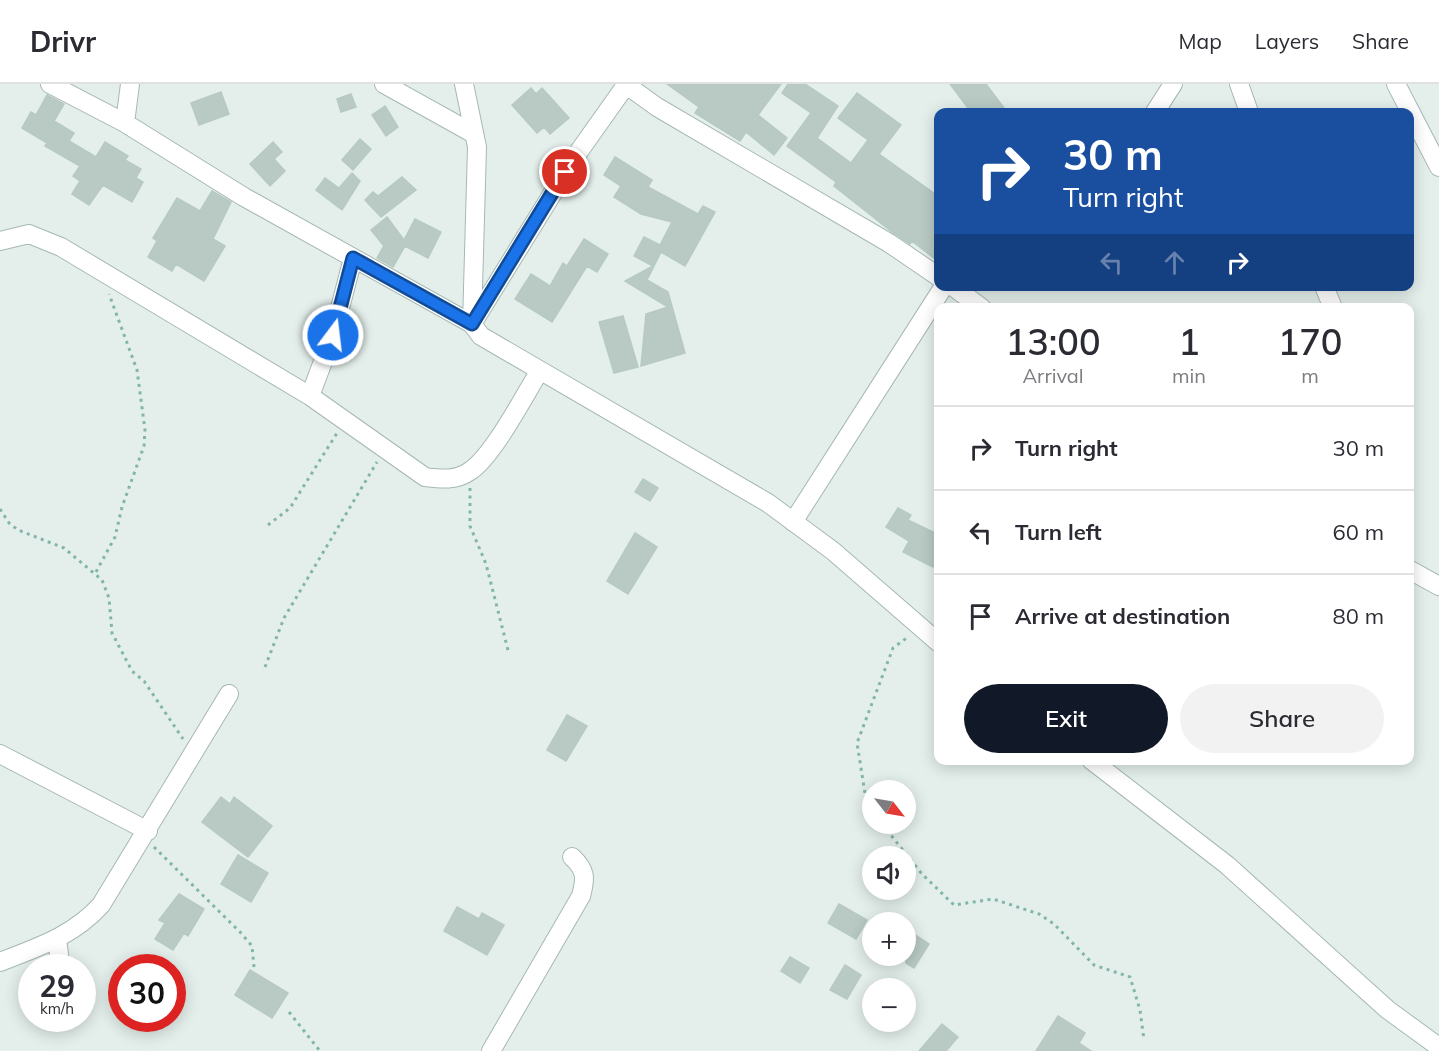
<!DOCTYPE html>
<html lang="en">
<head>
<meta charset="utf-8">
<style>
  body { margin:0; font-family:Mulish,sans-serif; background:#f2f2f3; color:#2b2b33; height:100vh; display:flex; flex-direction:column; font-size:22px; white-space:nowrap }
  * { box-sizing:border-box; margin:0 }
  p { font-size:20px; color:#7c7c81 }
  .icon { flex:none; width:33px; height:33px; fill:none; stroke:currentColor; stroke-width:2; stroke-linecap:round; stroke-linejoin:round }
  .map { position:relative; flex:1; overflow:hidden }
  .panel { position:absolute; left:934px; top:219px; width:480px; height:462px; display:flex; flex-direction:column; background:#fff; border-radius:12px; box-shadow:0 3px 15px #0003 }
  .panel>* { flex:none }
  .guide { position:absolute; left:934px; top:24px; width:480px; height:183px; border-radius:12px; box-shadow:0 3px 15px #0003; background:#1a4fa0; color:#fff; overflow:hidden }
  .needle { width:39px; rotate:121deg }
  .controls { position:absolute; left:862px; top:696px; display:grid; gap:12px }
  .controls a { display:grid; place-items:center; width:54px; height:54px; border-radius:50%; background:#fff; box-shadow:0 3px 15px #0003; font-size:30px }
  .speed { position:absolute; left:18px; top:870px; display:flex; gap:12px; font-size:30px; font-weight:700; text-align:center }
  .speed>* { display:grid; place-content:center; width:78px; height:78px; border-radius:50%; background:#fff; box-shadow:0 3px 15px #0003; line-height:1 }
  .speed small { font-size:15px; font-weight:400 }
  .speed .limit { border:9px solid #d22; background:#fff; color:#111 }
  .pin { position:absolute; display:grid; place-items:center; width:51px; height:51px; color:#fff; margin:-26px; border:3px solid #fff; border-radius:50%; box-shadow:0 2px 6px #0007 }
  .me { position:absolute; width:66px; margin:-33px; rotate:15deg; stroke-linejoin:round; filter:drop-shadow(0 0 4px #0008) }
  .turn { display:flex; align-items:center; gap:21px; height:126px; padding:0 30px; font-size:27px }
  .turn .icon { width:78px; height:78px; stroke-width:2.5 }
  .turn b { display:block; font-size:42px; line-height:51px }
  .lanes { display:flex; align-items:center; height:57px; padding:0 30px; background:#0003; justify-content:center; gap:30px; direction:ltr }
  .lanes .off { opacity:.35 }
  .eta { display:flex; justify-content:space-evenly; align-items:center; height:102px; text-align:center }
  .eta b { font-size:36px; font-weight:600; line-height:42px }
  .cta { display:flex; gap:12px; margin-top:auto; padding:12px 30px }
  .cta a { flex:1; height:69px; border-radius:36px; background:#111827; color:#fff; font-size:24px; font-weight:600; line-height:69px; text-align:center }
  .cta a+a { background:#f2f2f3; color:#2b2b33 }
  ul { padding:0; list-style:none }
  li { display:flex; align-items:center; gap:18px; height:84px; padding:0 30px; border-top:2px solid #e1e1e2 }
  li div { flex:1 }
  li b { display:block; font-size:22px }
  li em { font-style:normal }
  header { display:flex; align-items:center; gap:36px; box-sizing:border-box; height:84px; padding:0 30px; background:#fff; border-bottom:2px solid #e1e1e2 }
  header strong { font-size:28px }
  nav { display:flex; gap:33px; margin-inline-start:auto; font-size:21px }
  .map>svg:first-child { display:block }
  .building { fill:#b9cac5; stroke:#b6c9c3; stroke-width:1.5 }
  .lines { fill:none; stroke-linecap:round; stroke-linejoin:round }
  .minor-casing { stroke:#a6b8b4; stroke-width:20 }
  .path { stroke:#82b5ab; stroke-width:3; stroke-dasharray:3 4.5; stroke-linecap:butt }
  .minor { stroke:#fff; stroke-width:18 }
  .route-casing { stroke:#114b97; stroke-width:15 }
  .route { stroke:#1a73e8; stroke-width:10 }
</style>
</head>
<body>
<header>
<strong>Drivr</strong>
<nav><a>Map</a><a>Layers</a><a>Share</a></nav>
</header>
<div class="map">
<svg width="1439" height="967" viewBox="0 0 1439 967">
  <rect width="100%" height="100%" fill="#e4efeb"/>
  <path class="building" d="M 667,0 L 781,0 L 758,31 L 787,54 L 774,71 L 746,48 L 740,57 L 695,29 L 699,23 Z
    M 788,0 L 805,0 L 838,22 L 817,54 L 851,79 L 868,56 L 838,34 L 857,9 L 901,41 L 879,70 L 939,113 L 939,178 L 912,157 L 910,160 L 892,148 L 834,102 L 836,98 L 787,62 L 811,29 L 782,9 Z
    M 950,0 L 986,0 L 1007,28 L 971,28 Z
    M 531,4 L 536,10 L 542,4 L 569,34 L 550,50 L 544,43 L 537,49 L 512,21 Z
    M 221,8 L 229,30 L 199,41 L 191,19 Z
    M 351,10 L 356,23 L 341,28 L 337,15 Z
    M 47,11 L 64,20 L 54,37 L 74,49 L 69,57 L 96,73 L 105,58 L 128,72 L 125,76 L 141,85 L 136,94 L 143,98 L 132,118 L 103,101 L 89,121 L 72,110 L 80,97 L 73,92 L 80,82 L 45,62 L 47,59 L 22,44 L 31,28 L 36,31 Z
    M 385,22 L 398,43 L 386,52 L 372,31 Z
    M 360,55 L 371,65 L 353,86 L 342,76 Z
    M 273,58 L 282,68 L 274,75 L 285,87 L 270,102 L 250,80 Z
    M 615,73 L 652,96 L 648,103 L 698,130 L 703,122 L 715,128 L 685,182 L 661,168 L 647,196 L 668,208 L 685,269 L 641,282 L 646,230 L 668,223 L 625,197 L 653,182 L 634,172 L 644,153 L 660,161 L 672,138 L 641,130 L 614,113 L 621,102 L 604,91 Z
    M 352,89 L 360,97 L 342,126 L 316,106 L 325,94 L 339,104 Z
    M 402,93 L 416,106 L 381,133 L 365,116 L 373,108 L 378,112 Z
    M 212,107 L 231,118 L 213,155 L 225,162 L 204,197 L 176,180 L 172,187 L 148,173 L 157,157 L 153,154 L 177,114 L 200,127 Z
    M 387,133 L 404,156 L 415,135 L 441,148 L 428,174 L 405,162 L 393,183 L 377,174 L 384,162 L 371,146 Z
    M 584,155 L 608,170 L 597,188 L 587,182 L 552,238 L 515,215 L 531,190 L 550,202 L 563,179 L 567,182 Z
    M 623,232 L 638,283 L 614,289 L 599,238 Z
    M 643,395 L 658,404 L 650,417 L 635,408 Z
    M 898,424 L 911,431 L 908,436 L 939,451 L 939,471 L 933,483 L 903,468 L 909,457 L 886,443 Z
    M 635,449 L 657,463 L 628,510 L 607,497 Z
    M 567,631 L 587,642 L 566,677 L 547,666 Z
    M 221,713 L 230,720 L 234,713 L 272,742 L 248,773 L 202,738 Z
    M 238,771 L 268,789 L 251,818 L 221,800 Z
    M 179,810 L 204,825 L 188,852 L 184,849 L 173,866 L 155,855 L 165,839 L 159,836 Z
    M 839,820 L 867,836 L 856,855 L 828,839 Z
    M 457,823 L 479,835 L 482,829 L 504,841 L 487,871 L 444,847 Z
    M 906,845 L 929,860 L 914,884 L 906,879 Z
    M 790,873 L 809,884 L 800,899 L 781,887 Z
    M 845,881 L 861,891 L 847,915 L 830,906 Z
    M 250,886 L 288,909 L 272,934 L 235,911 Z
    M 1058,932 L 1085,949 L 1079,959 L 1091,967 L 1036,967 Z
    M 942,940 L 958,953 L 946,967 L 919,967 Z"/>
  <g class="lines">
    <defs>
      <path id="minor" d="M 50,0 L 125,39 L 244,113 L 472,240 L 575,73 L 626,1
        M 384,0 L 474,50
        M 464,0 L 477,63 L 472,240 L 481,252 L 768,419 L 833,467 L 939,559
        M 625,0 L 657,23 L 889,159 L 939,193
        M 1239,0 L 1249,28
        M 1396,0 L 1439,83
        M 1155,28 L 1173,0
        M 125,39 L 130,0
        M 0,157 L 29,150 L 61,163 L 310,312 L 425,393 C 441,395 456,397 470,387 C 493,372 524,312 539,288
        M 952,202 L 982,224
        M 1324,202 L 1333,224
        M 310,312 L 333,251 L 353,174
        M 793,438 L 944,202
        M 1410,486 L 1439,502
        M 0,670 L 148,747
        M 1091,676 L 1227,781 L 1388,926 L 1439,963
        M 57,856 L 61,884
        M 0,878 C 38,863 73,852 101,821 L 229,610
        M 491,967 L 581,812 C 586,794 586,786 572,773"/>
    </defs>
    <use href="#minor" class="minor-casing"/>
    <path class="path" d="M 470,404 L 470,442 L 486,480 L 509,570
      M 0,425 L 9,439 L 18,446 L 64,464 L 102,496 L 109,514 L 112,549 L 132,587 L 144,597 L 183,655
      M 268,441 L 290,424 L 337,349
      M 96,488 L 115,453 L 122,423 L 144,362 L 145,346 L 137,286 L 109,210
      M 265,583 L 284,534 L 377,378
      M 873,729 L 867,722 L 857,659 L 893,564 L 908,553
      M 882,740 L 922,790 L 954,821 L 993,815 L 1039,830 L 1054,840 L 1094,881 L 1130,893 L 1140,926 L 1144,956
      M 154,763 L 240,848 L 252,862 L 254,883
      M 289,928 L 320,967"/>
    <use href="#minor" class="minor"/>
  </g>
  <g class="lines">
    <defs>
      <path id="route" d="M 333,251 L 353,174 L 472,240 L 565,88"/>
    </defs>
    <use href="#route" class="route-casing"/>
    <use href="#route" class="route"/>
  </g>
</svg>
<div class="controls">
<a><svg class="needle" viewBox="-14 -14 28 28"><path d="M0-13l5 13h-10z" fill="#e53935"/><path d="M0 13l5-13h-10z" fill="#7c7c81"/></svg></a>
<a><svg class="icon" aria-label="sound" viewBox="0 0 24 24"><path d="M4 9h4l5-4v14l-5-4H4zM17 9q2 3 0 6"/></svg></a>
<a>+</a>
<a>−</a>
</div>
<div class="speed"><div>29<small>km/h</small></div><div class="limit">30</div></div>
<div class="pin" style="left:565px;top:88px;background:#d93025"><svg class="icon" aria-label="arrive" viewBox="0 0 24 24"><path d="M6 21V4h12l-3 4 3 4H6"/></svg></div>
<svg class="me" style="left:333px;top:251px" viewBox="-20 -20 40 40"><circle r="17" fill="#1a73e8" stroke="#fff" stroke-width="3"/><path d="M0-11L8 9 0 5-8 9z" fill="#fff"/></svg>
<div class="guide">
<div class="turn"><svg class="icon" aria-label="right" viewBox="0 0 24 24"><path d="M7 20v-9h11M14 6l5 5-5 5"/></svg><div><b>30 m</b>Turn right</div></div>
<div class="lanes"><svg class="icon off" aria-label="left" viewBox="0 0 24 24"><path d="M17 20v-9H6M10 6l-5 5 5 5"/></svg><svg class="icon off" aria-label="ahead" viewBox="0 0 24 24"><path d="M12 20V5M6 11l6-6 6 6"/></svg><svg class="icon" aria-label="right" viewBox="0 0 24 24"><path d="M7 20v-9h11M14 6l5 5-5 5"/></svg></div>
</div>
<section class="panel">
<div class="eta">
<div><b>13:00</b><p>Arrival</p></div>
<div><b>1</b><p>min</p></div>
<div><b>170</b><p>m</p></div>
</div>
<ul>
<li><svg class="icon" aria-label="right" viewBox="0 0 24 24"><path d="M7 20v-9h11M14 6l5 5-5 5"/></svg><div><b>Turn right</b></div><em>30 m</em></li>
<li><svg class="icon" aria-label="left" viewBox="0 0 24 24"><path d="M17 20v-9H6M10 6l-5 5 5 5"/></svg><div><b>Turn left</b></div><em>60 m</em></li>
<li><svg class="icon" aria-label="arrive" viewBox="0 0 24 24"><path d="M6 21V4h12l-3 4 3 4H6"/></svg><div><b>Arrive at destination</b></div><em>80 m</em></li>
</ul>
<div class="cta"><a>Exit</a><a>Share</a></div>
</section>
</div>
</body>
</html>
